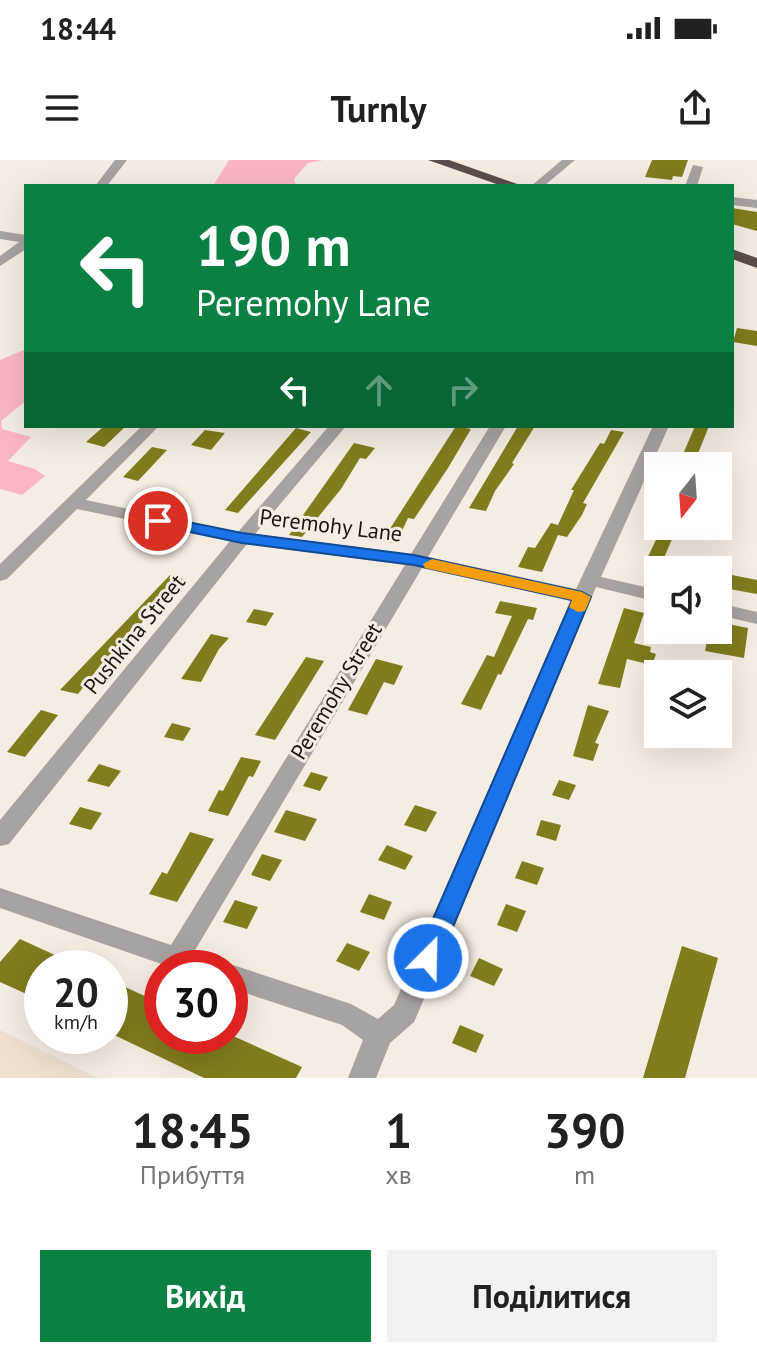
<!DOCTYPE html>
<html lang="uk">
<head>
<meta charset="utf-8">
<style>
  body { margin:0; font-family:"PT Sans",sans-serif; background:#f2f2f2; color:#202124; height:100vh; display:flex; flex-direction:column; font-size:30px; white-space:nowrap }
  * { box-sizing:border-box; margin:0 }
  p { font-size:26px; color:#757577 }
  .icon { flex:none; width:44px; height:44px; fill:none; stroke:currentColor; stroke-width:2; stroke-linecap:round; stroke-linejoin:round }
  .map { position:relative; height:918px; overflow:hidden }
  .drawer { display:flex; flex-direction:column; background:#fff; flex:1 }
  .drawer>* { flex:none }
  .top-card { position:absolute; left:24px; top:24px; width:710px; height:244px; border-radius:0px; box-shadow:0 8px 32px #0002; background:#0b8043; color:#fff; overflow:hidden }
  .needle { width:52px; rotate:197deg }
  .tools { position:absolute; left:644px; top:292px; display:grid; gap:16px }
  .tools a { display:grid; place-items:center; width:88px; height:88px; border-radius:0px; background:#fff; box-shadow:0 8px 32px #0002; font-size:40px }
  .speed { position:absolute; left:24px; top:790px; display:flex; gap:16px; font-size:40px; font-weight:700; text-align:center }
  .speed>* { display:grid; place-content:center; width:104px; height:104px; border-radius:50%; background:#fff; box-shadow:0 8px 32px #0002; line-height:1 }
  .speed small { font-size:20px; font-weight:400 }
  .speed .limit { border:12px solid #d22; background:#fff; color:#111 }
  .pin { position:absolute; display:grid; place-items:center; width:68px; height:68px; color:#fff; margin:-34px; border:4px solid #fff; border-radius:50%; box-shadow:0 2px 8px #0007 }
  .me { position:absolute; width:88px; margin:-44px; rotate:23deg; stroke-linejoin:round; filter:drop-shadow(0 0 6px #0008) }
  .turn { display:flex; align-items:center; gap:28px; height:168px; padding:0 40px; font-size:36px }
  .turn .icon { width:104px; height:104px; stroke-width:2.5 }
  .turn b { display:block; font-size:56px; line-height:68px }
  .lanes { display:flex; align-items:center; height:76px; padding:0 40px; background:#0003; justify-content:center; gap:40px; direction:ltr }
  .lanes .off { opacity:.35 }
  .eta { display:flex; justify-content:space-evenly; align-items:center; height:136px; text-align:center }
  .eta b { font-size:48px; font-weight:600; line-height:56px }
  .button { display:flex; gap:16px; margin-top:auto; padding:16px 40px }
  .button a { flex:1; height:92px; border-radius:0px; background:#0b8043; color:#fff; font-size:32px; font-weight:600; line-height:92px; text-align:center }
  .button a+a { background:#f2f2f2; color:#202124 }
  .status { display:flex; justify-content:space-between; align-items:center; height:56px; padding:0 40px; background:#fff; direction:ltr }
  .status svg { height:22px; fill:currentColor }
  header { display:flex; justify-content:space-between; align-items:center; height:104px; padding:0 40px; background:#fff; font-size:36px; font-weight:600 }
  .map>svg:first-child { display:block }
  .built { fill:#eee1d0 }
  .green { fill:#fbb6c4 }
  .building { fill:#7f7d1d }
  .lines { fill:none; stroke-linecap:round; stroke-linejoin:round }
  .minor { fill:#a8a2a0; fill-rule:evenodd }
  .highway { fill:#5a4e4a; fill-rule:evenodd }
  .route { fill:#1a73e8; stroke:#114b97; stroke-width:2 }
  .slow { fill:#f59e0b }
  .labels { text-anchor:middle; stroke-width:6; stroke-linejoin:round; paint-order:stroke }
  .street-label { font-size:22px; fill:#191613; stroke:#f5ede2 }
</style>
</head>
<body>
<div class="status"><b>18:44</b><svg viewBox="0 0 49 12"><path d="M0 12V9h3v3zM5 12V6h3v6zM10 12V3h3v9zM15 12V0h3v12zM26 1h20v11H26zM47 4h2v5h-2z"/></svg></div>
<header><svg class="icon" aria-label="menu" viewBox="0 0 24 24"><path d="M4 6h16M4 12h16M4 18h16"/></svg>Turnly<svg class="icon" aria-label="share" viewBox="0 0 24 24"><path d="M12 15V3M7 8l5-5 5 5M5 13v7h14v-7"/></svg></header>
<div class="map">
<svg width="757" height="918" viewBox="0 0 757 918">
  <rect width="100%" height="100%" fill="#f5ede2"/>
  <path class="built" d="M 0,870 L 98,918 L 0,918 Z"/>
  <path class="green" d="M 229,0 L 323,0 L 308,3 L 294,19 L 296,26 L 213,26 Z
    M 26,189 L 26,241 L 1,261 L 2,269 L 31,277 L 8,301 L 35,309 L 45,316 L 22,335 L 0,329 L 0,200 Z"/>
  <path class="building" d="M 652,0 L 688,0 L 682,17 L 673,16 L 672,20 L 645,17 Z
    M 732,48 L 757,52 L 757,71 L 732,64 Z
    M 737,168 L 757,171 L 757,186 L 733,182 Z
    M 104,266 L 126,266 L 104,287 L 86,282 Z
    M 456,266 L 471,269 L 448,308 L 414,359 L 408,358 L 396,384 L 382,381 Z
    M 518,266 L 535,266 L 512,303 L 514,304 L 495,331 L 486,351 L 469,348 Z
    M 695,266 L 709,266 L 693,306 L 678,306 Z
    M 296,268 L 311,272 L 238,353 L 225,350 Z
    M 205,270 L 225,273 L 211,290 L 191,285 Z
    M 611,270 L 624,272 L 583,343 L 587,344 L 582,355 L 567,377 L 558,375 L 542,412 L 518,407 L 528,387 L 535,388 L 551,363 L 558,365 L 574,330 L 571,330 L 600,283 L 604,284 Z
    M 354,283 L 375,288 L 366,299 L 360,298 L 341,329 L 302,377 L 289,375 Z
    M 152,287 L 167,290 L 138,321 L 123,317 Z
    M 662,367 L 676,370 L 660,407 L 645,403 Z
    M 727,414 L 757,420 L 757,434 L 724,428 Z
    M 170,415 L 183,419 L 116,490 L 108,504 L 103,502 L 78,534 L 60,530 Z
    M 500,441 L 537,448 L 533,460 L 528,459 L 501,515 L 498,514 L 481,550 L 461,544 L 487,495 L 494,497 L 512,456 L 495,453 Z
    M 624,448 L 644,453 L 634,483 L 651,487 L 650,492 L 656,494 L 652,505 L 627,499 L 620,528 L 598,524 Z
    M 254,449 L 274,453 L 266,466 L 246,462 Z
    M 718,462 L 748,468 L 744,498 L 705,491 L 709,470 L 718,470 Z
    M 211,474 L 229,478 L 219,489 L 201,522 L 181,519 Z
    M 306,497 L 324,501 L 275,580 L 255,575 Z
    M 376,499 L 403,506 L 394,525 L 384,522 L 367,555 L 348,550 Z
    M 588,545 L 609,551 L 595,583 L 599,584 L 593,601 L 573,596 Z
    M 41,550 L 58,555 L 25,597 L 7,592 Z
    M 172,563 L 191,568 L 183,581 L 164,577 Z
    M 241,597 L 261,601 L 253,617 L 249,616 L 228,656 L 208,651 L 219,630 L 223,631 Z
    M 99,604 L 121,611 L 109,627 L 87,621 Z
    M 311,612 L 328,617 L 320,631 L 303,626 Z
    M 559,620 L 576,625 L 569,640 L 552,635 Z
    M 415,645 L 437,652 L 426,672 L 404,665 Z
    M 80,647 L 102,653 L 91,670 L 69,664 Z
    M 286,650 L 317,659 L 305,681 L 274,672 Z
    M 541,660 L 561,665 L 556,681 L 536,675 Z
    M 190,672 L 214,679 L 177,742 L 149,734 L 162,712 L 167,714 Z
    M 387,685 L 413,696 L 405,710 L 378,700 Z
    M 262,694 L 282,700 L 270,721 L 251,715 Z
    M 522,701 L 544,708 L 537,725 L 515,718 Z
    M 369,734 L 392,742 L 384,760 L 360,752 Z
    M 235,740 L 258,747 L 247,769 L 223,762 Z
    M 506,744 L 526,751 L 517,772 L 497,765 Z
    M 20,779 L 83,808 L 42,808 L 42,841 L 0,822 L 0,802 Z
    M 347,783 L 370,792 L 359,811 L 336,801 Z
    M 682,786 L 718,798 L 685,918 L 643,918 Z
    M 479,798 L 503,809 L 494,826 L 470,816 Z
    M 110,820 L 162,844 L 162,876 L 233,876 L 302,907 L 296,918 L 204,918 L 110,873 Z
    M 460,865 L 484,875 L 476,893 L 452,883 Z"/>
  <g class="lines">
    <path class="minor" d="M 115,0 L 127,0 L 107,26 L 95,26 Z
      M 562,0 L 575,0 L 544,26 L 531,26 Z
      M 693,5 L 703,7 L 697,26 L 685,26 Z
      M 732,37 L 757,40 L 757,48 L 732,45 Z
      M 0,71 L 26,75 L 26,89 L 0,106 L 0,96 L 19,82 L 0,79 Z
      M 142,266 L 159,266 L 86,340 L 238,372 L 329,266 L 346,266 L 255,374 L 411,394 L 490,266 L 506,266 L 428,397 L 576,429 L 653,266 L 669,266 L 601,417 L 658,430 L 658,442 L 596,427 L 418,853 L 414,862 L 390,883 L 376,918 L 348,918 L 363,880 L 342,865 L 230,828 L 230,808 L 220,808 L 230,804 L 351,844 L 378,859 L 394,845 L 571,441 L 422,408 L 194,792 L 216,800 L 220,808 L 173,808 L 0,748 L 0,728 L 171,785 L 405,405 L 247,384 L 9,684 L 0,686 L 0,660 L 230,381 L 77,349 L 7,419 L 0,421 L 0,404 Z
      M 718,443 L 757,452 L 757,464 L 718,455 Z"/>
    <path class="highway" d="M 428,0 L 449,0 L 523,26 L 502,26 Z
      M 732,89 L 757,98 L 757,108 L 732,99 Z"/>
  </g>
  <path class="route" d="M 158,356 L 242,373 L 414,395 L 582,432 L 591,437 L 437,805 L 428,808 L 419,805 L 416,798 L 572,440 L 414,405 L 242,383 L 152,364 L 149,361 Z"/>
  <path class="slow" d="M 432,399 L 582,432 L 591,437 L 585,451 L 578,452 L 569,447 L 572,440 L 425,408 L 423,404 Z"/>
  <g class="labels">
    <g class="street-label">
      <text transform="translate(331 365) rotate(7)" y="8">Peremohy Lane</text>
      <text transform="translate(134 474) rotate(-51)" y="8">Pushkina Street</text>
      <text transform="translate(336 531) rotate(-59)" y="8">Peremohy Street</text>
    </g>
  </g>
</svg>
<div class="tools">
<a><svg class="needle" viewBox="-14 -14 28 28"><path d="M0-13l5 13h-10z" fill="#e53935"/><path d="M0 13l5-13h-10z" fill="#757577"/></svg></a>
<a><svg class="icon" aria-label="sound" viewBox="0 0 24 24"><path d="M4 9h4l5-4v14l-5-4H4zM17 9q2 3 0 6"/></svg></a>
<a><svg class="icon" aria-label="layers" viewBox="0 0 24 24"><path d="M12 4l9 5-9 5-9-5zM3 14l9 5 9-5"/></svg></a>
</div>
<div class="speed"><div>20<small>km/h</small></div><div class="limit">30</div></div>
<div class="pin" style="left:158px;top:361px;background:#d93025"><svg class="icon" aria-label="arrive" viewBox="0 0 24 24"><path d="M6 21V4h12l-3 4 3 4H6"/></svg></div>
<svg class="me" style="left:428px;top:798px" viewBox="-20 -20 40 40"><circle r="17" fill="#1a73e8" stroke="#fff" stroke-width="3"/><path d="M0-11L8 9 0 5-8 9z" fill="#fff"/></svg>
<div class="top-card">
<div class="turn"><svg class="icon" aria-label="left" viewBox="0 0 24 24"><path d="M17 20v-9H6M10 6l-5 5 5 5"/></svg><div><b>190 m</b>Peremohy Lane</div></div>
<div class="lanes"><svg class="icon" aria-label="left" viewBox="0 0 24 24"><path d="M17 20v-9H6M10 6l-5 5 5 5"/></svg><svg class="icon off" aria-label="ahead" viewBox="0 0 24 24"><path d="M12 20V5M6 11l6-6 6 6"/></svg><svg class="icon off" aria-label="right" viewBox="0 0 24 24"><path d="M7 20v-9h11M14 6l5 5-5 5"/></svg></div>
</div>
</div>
<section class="drawer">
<div class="eta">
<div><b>18:45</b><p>Прибуття</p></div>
<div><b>1</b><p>хв</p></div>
<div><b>390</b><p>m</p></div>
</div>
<div class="button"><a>Вихід</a><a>Поділитися</a></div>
</section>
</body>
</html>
